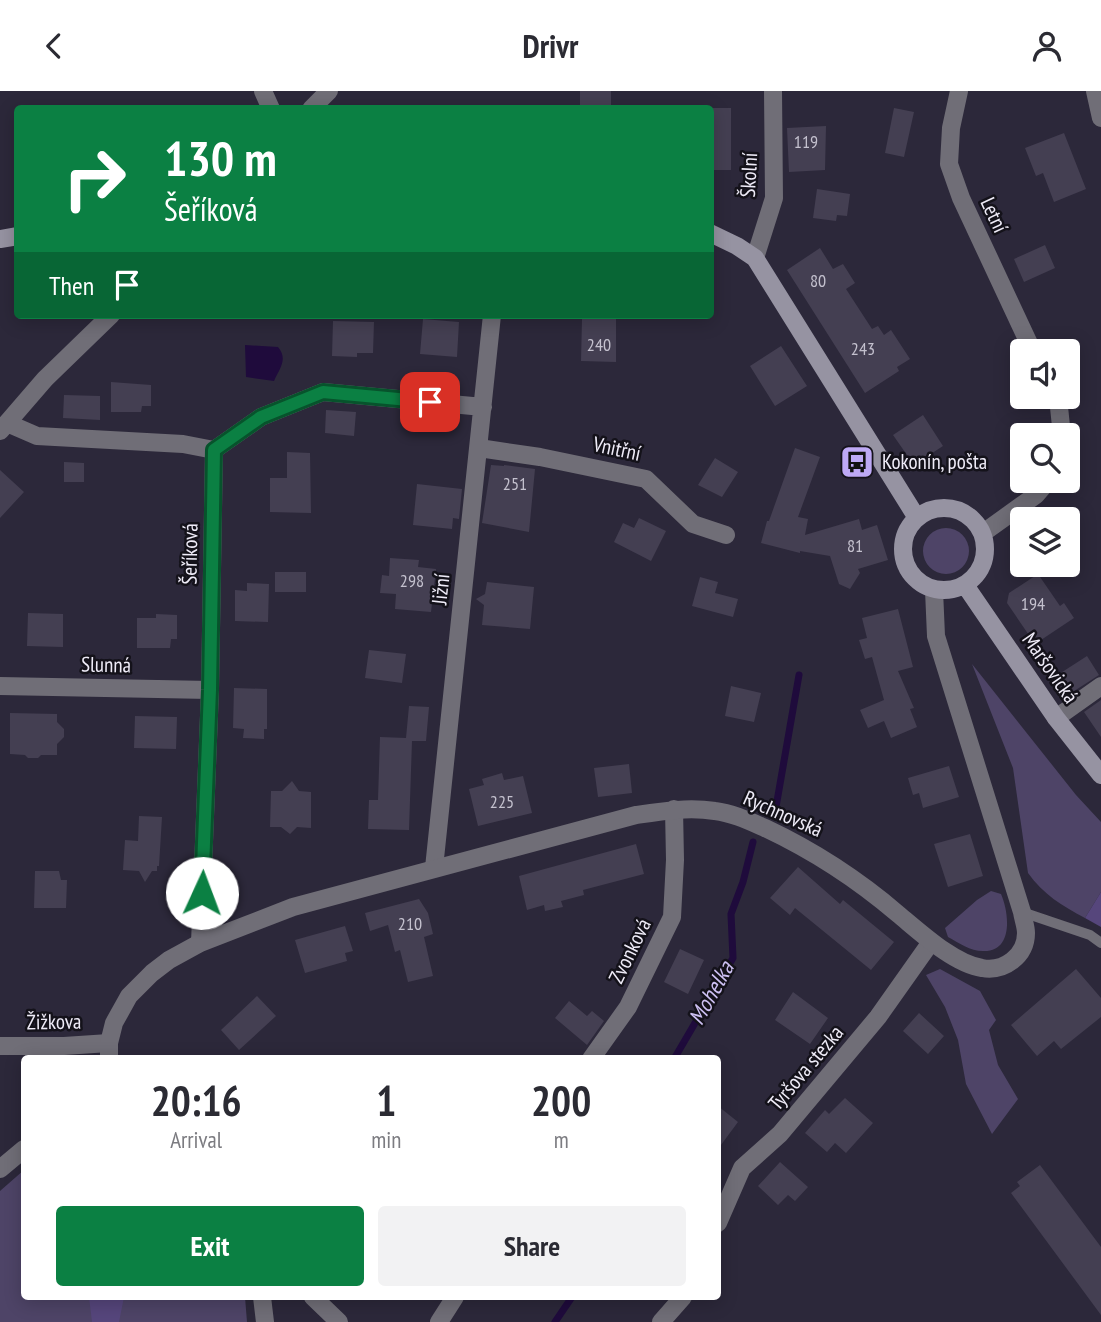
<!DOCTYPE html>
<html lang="en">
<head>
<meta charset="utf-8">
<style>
  body { margin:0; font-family:"PT Sans Narrow",sans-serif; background:#f2f2f3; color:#2b2b33; height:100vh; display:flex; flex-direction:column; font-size:26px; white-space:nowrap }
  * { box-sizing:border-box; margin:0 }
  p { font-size:23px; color:#7c7c81 }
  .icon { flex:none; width:38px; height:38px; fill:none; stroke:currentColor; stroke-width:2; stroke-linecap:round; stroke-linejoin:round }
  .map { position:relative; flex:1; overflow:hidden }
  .sheet { position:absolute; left:21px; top:964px; width:700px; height:245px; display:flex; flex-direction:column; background:#fff; border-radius:7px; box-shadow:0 4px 18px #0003 }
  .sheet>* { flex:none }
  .top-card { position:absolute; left:14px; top:14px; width:700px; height:214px; border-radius:7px; box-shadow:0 4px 18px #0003; background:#0b8043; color:#fff; overflow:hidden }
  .controls { position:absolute; left:1010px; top:248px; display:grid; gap:14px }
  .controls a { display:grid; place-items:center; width:70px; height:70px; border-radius:7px; background:#fff; box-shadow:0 4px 18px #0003; font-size:35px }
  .pin { position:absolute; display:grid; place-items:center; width:60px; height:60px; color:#fff; margin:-30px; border-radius:14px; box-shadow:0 4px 10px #0006 }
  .me { position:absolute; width:77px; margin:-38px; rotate:2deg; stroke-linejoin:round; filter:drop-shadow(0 0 5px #0008) }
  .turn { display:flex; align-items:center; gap:24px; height:147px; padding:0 35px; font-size:32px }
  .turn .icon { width:91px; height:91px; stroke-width:2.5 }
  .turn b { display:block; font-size:49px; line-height:60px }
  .then { display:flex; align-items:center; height:66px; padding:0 35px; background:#0003; gap:14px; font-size:26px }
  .eta { display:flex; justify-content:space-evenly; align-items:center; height:119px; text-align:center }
  .eta b { font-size:42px; font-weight:700; line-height:49px }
  .button { display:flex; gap:14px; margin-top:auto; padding:14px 35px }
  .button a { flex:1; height:80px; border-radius:7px; background:#0b8043; color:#fff; font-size:28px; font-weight:700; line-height:80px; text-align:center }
  .button a+a { background:#f2f2f3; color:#2b2b33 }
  header { display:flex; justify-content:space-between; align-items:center; height:91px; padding:0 35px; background:#fff; font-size:32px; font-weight:700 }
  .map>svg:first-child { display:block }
  .green { fill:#4e4467 }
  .forest { fill:#56467c }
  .water { fill:#1f0b3c }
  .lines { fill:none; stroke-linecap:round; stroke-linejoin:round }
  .stream { stroke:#1f0b3c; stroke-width:7 }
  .building { fill:#443f52 }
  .service { stroke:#706e77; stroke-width:10 }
  .minor { stroke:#706e77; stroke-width:18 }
  .tertiary { stroke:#706e77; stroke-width:18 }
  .secondary { stroke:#9693a2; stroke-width:18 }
  .route-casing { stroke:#07532c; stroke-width:18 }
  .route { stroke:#0b8043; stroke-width:12 }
  .labels { text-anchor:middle; stroke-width:5; stroke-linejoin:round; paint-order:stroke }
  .number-label { font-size:18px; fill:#c4c1ce }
  .street-label { font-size:21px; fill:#efecf8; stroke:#14121a }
  .poi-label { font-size:21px; fill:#efecf8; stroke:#14121a; text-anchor:start }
  .water-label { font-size:23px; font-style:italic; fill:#cdc0f2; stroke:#14121a }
</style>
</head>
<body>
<header><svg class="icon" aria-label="back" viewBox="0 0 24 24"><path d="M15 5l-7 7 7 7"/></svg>Drivr<svg class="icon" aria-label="person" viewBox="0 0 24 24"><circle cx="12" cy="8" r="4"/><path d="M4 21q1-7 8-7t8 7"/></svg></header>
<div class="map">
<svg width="1101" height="1231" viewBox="0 0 1101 1231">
  <rect width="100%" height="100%" fill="#2c283a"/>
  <path class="green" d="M923 460a23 23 0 1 1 46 0a23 23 0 1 1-46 0Z
    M 972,573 L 1076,704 L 1101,731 L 1101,801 L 1085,827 C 1062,815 1043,803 1028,782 L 1013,677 Z
    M 991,800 L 1001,803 C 1009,821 1014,861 983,860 C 970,860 959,852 948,846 L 945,837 L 977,809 Z
    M 940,878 L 980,900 L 996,929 L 989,939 L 998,974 L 1018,1008 L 992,1043 L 966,993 L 958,949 L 945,916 L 926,884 Z
    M 24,1079 L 24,1206 L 245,1206 L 247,1231 L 0,1231 L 0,1100 Z"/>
  <path class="forest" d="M 1101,801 L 1101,836 L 1085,827 Z
    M 89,1206 L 124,1206 L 119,1231 L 92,1231 Z"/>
  <path class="water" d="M 245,254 L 278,256 C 288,268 280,277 274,290 L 246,286 Z"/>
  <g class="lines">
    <path class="stream" d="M 776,716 L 799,584
      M 674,968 L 733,867 L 731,823 L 743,791 L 753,751
      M 555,1231 L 572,1206"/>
  </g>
  <path class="building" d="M 580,0 L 611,0 L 611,18 L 580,18 Z
    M 710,17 L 731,17 L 731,79 L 710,79 Z
    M 894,17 L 914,21 L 904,66 L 885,62 Z
    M 826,35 L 825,79 L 789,81 L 787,37 Z
    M 1064,42 L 1086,98 L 1054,111 L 1043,82 L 1036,85 L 1025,57 Z
    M 817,98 L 850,103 L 847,125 L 837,124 L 836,130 L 813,127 Z
    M 1045,154 L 1055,177 L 1024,191 L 1014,168 Z
    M 820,157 L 833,178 L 843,173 L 855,192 L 846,198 L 872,238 L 878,235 L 884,244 L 891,239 L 910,268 L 897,276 L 899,280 L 865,302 L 787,179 Z
    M 423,228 L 459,231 L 457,266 L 420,263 Z
    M 582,228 L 616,228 L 616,271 L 581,270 Z
    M 333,230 L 374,231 L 373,262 L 357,262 L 357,266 L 332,265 Z
    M 781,255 L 807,295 L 775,315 L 750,275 Z
    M 111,291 L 151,294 L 151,315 L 142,315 L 141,321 L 111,321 Z
    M 64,304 L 100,305 L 100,329 L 63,327 Z
    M 326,319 L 356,321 L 354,345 L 325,342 Z
    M 923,324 L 943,355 L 914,374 L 893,344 Z
    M 795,357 L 820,366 L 798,426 L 808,428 L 805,444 L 859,428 L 862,439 L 877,434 L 888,469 L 858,478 L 860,482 L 850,498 L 839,493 L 830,465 L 800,460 L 800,462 L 761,452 L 767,430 L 769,430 Z
    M 287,361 L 310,362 L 311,422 L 270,421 L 270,387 L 287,387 Z
    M 715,367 L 738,381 L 722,406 L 698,394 Z
    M 64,371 L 84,372 L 84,391 L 64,391 Z
    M 491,374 L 504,375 L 504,374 L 535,378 L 529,441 L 482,432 Z
    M 0,379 L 24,401 L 0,427 Z
    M 417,393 L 462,398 L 459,428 L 453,427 L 452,438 L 413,434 Z
    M 639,427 L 666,440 L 651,470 L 614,451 L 623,432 L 634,437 Z
    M 390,467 L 419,469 L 418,476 L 436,478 L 431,521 L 395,518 L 396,503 L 380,502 L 382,484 L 389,485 Z
    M 275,481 L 306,481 L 306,501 L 275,501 Z
    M 1038,483 L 1060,515 L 1064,512 L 1074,527 L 1035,553 L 1007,512 L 1009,502 Z
    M 700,486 L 718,491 L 715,502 L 738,508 L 733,526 L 692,515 Z
    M 487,491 L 534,496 L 530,538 L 482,534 L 484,514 L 476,508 L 485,503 Z
    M 247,492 L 269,493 L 268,531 L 235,530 L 235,499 L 247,500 Z
    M 898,518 L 913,576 L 898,580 L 914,617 L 910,618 L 917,636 L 891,647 L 884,630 L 868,637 L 860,619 L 884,609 L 872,566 L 865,568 L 859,549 L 867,547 L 862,527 Z
    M 28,522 L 63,523 L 63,556 L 27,555 Z
    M 156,523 L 177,524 L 177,548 L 171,548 L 170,557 L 137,557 L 137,527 L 156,527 Z
    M 369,559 L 406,563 L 402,592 L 365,587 Z
    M 1087,565 L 1099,584 L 1068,604 L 1056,585 Z
    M 731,595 L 761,602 L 754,631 L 725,625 Z
    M 234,597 L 267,598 L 267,638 L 264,638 L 264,648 L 243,647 L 244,638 L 233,637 Z
    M 1101,609 L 1101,646 L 1084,621 Z
    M 409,615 L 429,616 L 426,650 L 412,650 L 409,739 L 368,738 L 369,709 L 378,709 L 380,646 L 406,647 Z
    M 10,622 L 57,623 L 57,631 L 64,638 L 64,646 L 57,653 L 57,664 L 41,664 L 38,667 L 28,667 L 25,664 L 10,663 Z
    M 135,625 L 177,626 L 176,658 L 134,657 Z
    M 629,673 L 632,702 L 598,706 L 594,677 Z
    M 949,675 L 959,706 L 923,717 L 919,702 L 913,704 L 908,687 Z
    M 502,682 L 504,689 L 523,685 L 532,722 L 478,735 L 469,698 L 484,694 L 482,688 Z
    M 292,690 L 299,700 L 311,701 L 311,737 L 297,736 L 290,743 L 281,736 L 270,736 L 271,700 L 282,700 Z
    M 139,725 L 162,726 L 159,775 L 157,775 L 157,780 L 152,780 L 145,791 L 139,780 L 123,779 L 125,749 L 138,750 Z
    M 970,743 L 983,785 L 948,796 L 934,753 Z
    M 636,753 L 644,783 L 583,799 L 584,804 L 561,810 L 563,816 L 545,820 L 544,814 L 527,819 L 519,785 Z
    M 798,776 L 840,813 L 843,809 L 894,851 L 871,879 L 795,817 L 790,824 L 770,807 Z
    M 35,780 L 59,780 L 61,789 L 67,789 L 66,817 L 34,817 Z
    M 419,808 L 428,822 L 433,843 L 424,846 L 433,885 L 408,891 L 400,859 L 395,861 L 388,834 L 370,840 L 365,822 Z
    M 345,835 L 353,860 L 345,862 L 347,870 L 305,882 L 295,849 Z
    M 680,858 L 704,869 L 688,903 L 664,891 Z
    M 1076,878 L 1101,907 L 1101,926 L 1061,958 L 1054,950 L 1037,965 L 1011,934 Z
    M 793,901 L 828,927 L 810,953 L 775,929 Z
    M 257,905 L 276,925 L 239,959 L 221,939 Z
    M 569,910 L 587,925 L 592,920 L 604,930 L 587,954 L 555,927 Z
    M 919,922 L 944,945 L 928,963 L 903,940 Z
    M 845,1007 L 873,1032 L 846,1062 L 835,1052 L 827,1061 L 805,1042 L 825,1019 L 829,1023 Z
    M 718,1015 L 738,1031 L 718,1058 Z
    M 780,1071 L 808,1096 L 795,1110 L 788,1104 L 778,1114 L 758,1095 Z
    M 1040,1074 L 1101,1156 L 1101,1224 L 1011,1102 L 1020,1095 L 1017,1091 Z"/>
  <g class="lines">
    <path class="service" d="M 1022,821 L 1090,844 L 1101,852"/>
    <path class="minor" d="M 263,0 L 271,18
      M 1095,0 L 1101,27
      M 311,18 L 329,0
      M 755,167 L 774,107 L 773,0
      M 7,332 L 37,345 L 183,353 L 214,359
      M 0,340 L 45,288 L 111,224
      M 479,357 L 540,366 L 646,388 L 693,433 L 726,444
      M 0,595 L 210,599
      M 1056,627 L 1101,595
      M 434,777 L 492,224
      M 200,852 L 210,599 L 214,359 L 261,326 L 323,301 L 483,316
      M 0,955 L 64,955 L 109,952
      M 591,968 L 628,916 L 672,826 L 675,769 L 674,718
      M 0,1078 L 24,1058
      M 718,1132 L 742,1077 L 780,1043 L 878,926 L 931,851
      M 313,1206 L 339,1231
      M 439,1231 L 455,1206
      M 661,1231 L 683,1206"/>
    <path class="tertiary" d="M 959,0 L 951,37 L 949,73 L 961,107 L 1033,261
      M 1054,306 L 1059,316 L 1062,345
      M 983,442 L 1036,404 L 1048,390
      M 109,968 L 109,952 L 114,932 L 129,905 L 152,882 L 169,869 L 200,852 L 293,816 L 636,724 C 663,720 688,716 715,720 C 732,722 749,730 765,737 C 814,760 857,788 898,823 C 920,841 954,873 982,877 C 1004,881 1026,865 1026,842 C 1026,835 1023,828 1022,821 L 936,545 L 934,499
      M 262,1206 L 265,1231"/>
    <path class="secondary" d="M 710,142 L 737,155 L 755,167 L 917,427
      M 0,148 L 18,145
      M903 458a41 41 0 1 1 82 0a41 41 0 1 1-82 0Z
      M 965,494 L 1056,627 L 1101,684"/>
  </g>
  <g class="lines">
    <defs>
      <path id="route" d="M 202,802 L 210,599 L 214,359 L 261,326 L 323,301 L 430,311"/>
    </defs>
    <use href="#route" class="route-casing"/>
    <use href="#route" class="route"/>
  </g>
  <defs>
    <symbol id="bus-square" viewBox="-11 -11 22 22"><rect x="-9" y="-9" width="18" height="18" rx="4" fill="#bea9f5" stroke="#14121a"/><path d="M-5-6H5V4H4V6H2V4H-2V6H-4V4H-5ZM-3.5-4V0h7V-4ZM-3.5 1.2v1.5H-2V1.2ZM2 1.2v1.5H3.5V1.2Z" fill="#111"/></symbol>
  </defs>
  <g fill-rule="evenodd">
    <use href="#bus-square" x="838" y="352" width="38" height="38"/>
  </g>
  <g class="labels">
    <g class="number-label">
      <text x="806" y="57">119</text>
      <text x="818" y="196">80</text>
      <text x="599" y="260">240</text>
      <text x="863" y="264">243</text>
      <text x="515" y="399">251</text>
      <text x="855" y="461">81</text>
      <text x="412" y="496">298</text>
      <text x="1033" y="519">194</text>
      <text x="502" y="717">225</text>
      <text x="410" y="839">210</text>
    </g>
    <g class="street-label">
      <text transform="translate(749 84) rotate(-87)" y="7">Školní</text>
      <text transform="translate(994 124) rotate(65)" y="7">Letní</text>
      <text transform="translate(617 358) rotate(12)" y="7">Vnitřní</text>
      <text transform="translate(190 463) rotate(-89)" y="7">Šeříková</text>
      <text transform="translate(441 498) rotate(-84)" y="7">Jižní</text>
      <text transform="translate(106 574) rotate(1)" y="7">Slunná</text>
      <text transform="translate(1050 577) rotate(55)" y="7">Maršovická</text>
      <text transform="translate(783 723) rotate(24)" y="7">Rychnovská</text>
      <text transform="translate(630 860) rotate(-64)" y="7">Zvonková</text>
      <text transform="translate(54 931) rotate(-1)" y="7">Žižkova</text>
      <text transform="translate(806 977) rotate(-50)" y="7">Tyršova stezka</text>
    </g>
    <g class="poi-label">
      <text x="882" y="378">Kokonín, pošta</text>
    </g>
    <g class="water-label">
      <text transform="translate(711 902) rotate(-61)" y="8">Mohelka</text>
    </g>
  </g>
</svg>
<div class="controls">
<a><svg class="icon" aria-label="sound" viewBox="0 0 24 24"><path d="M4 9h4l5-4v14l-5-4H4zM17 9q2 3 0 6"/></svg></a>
<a><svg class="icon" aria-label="search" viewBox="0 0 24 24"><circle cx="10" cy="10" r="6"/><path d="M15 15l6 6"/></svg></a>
<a><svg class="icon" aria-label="layers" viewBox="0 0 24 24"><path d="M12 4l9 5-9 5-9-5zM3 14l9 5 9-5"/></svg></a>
</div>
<div class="pin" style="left:430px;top:311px;background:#d93025"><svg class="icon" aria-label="arrive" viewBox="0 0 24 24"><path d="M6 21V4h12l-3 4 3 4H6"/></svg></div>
<svg class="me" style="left:202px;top:802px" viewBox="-20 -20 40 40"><circle r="19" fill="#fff"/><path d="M0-13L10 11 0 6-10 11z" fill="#0b8043"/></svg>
<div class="top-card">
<div class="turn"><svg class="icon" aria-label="right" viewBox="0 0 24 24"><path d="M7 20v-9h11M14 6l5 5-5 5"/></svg><div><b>130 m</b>Šeříková</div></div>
<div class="then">Then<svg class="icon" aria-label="arrive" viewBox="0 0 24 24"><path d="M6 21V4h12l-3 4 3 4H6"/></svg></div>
</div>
<section class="sheet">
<div class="eta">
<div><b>20:16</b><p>Arrival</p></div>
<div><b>1</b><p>min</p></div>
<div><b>200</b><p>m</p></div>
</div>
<div class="button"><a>Exit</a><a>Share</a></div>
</section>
</div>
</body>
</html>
